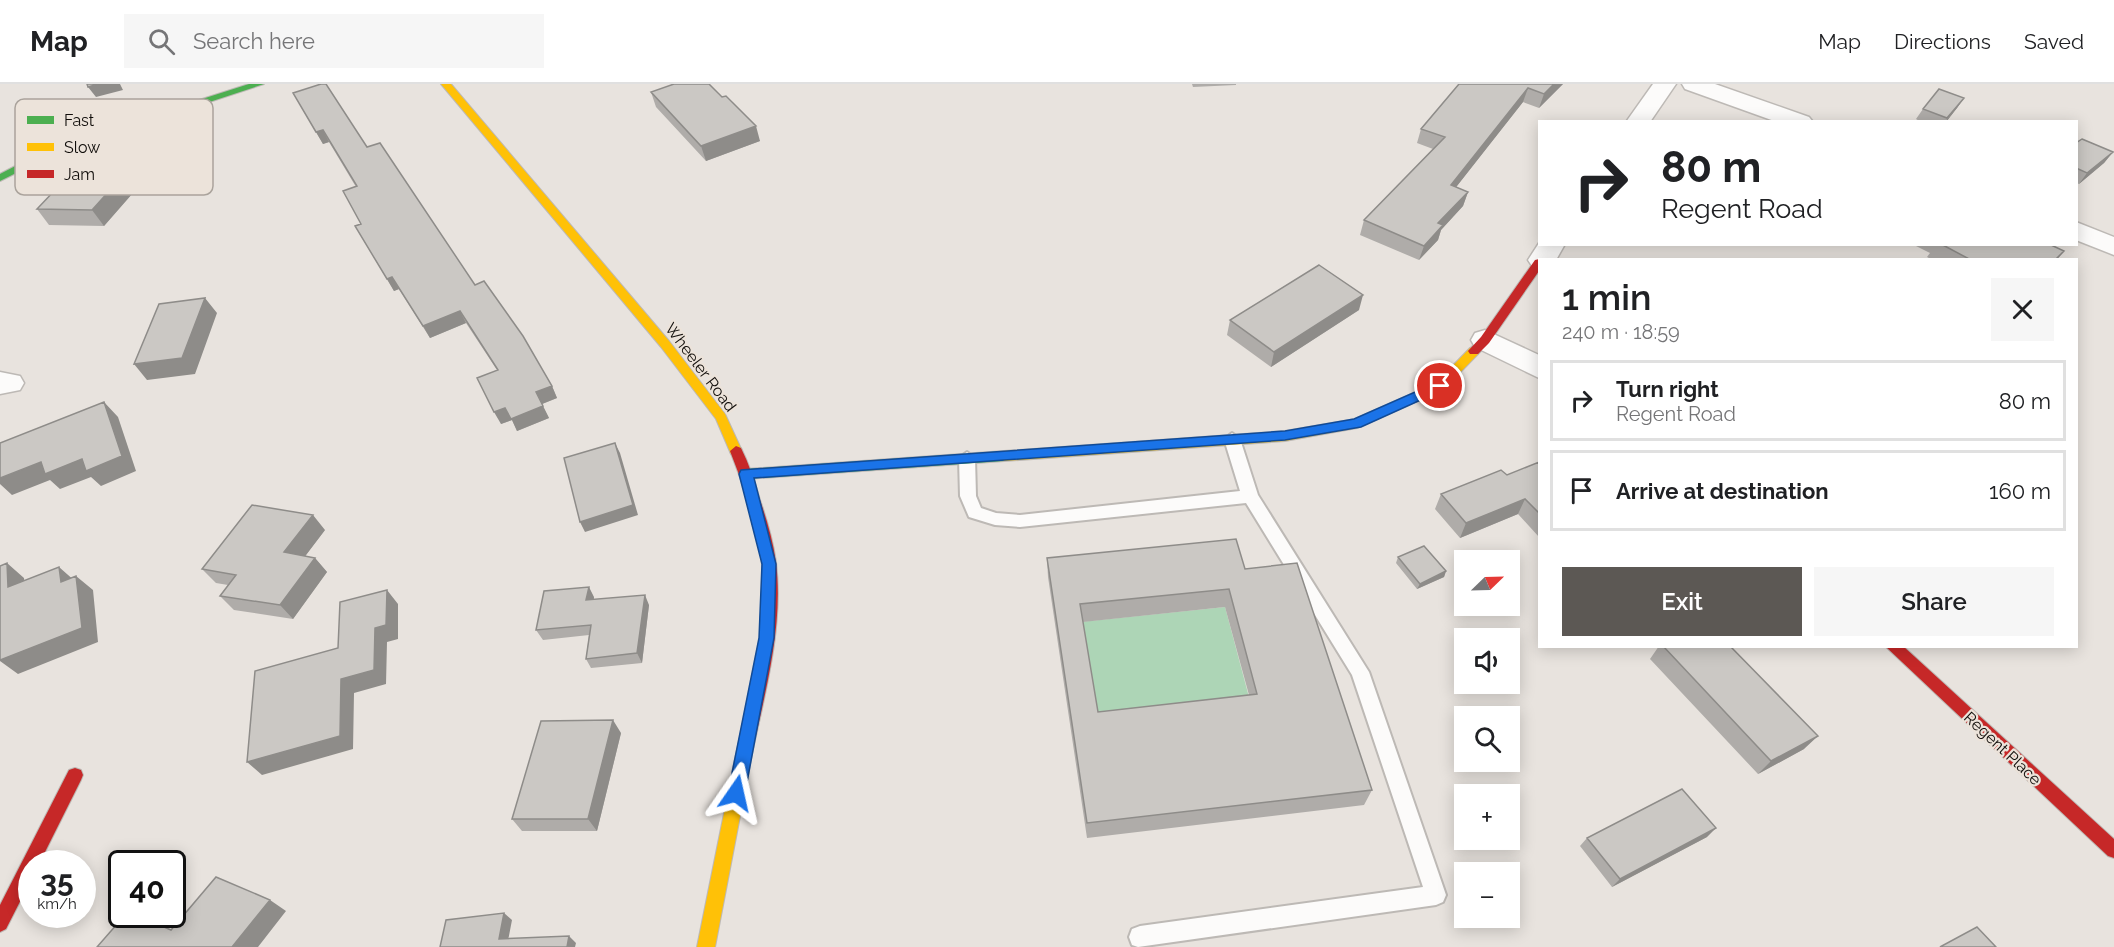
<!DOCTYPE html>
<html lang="en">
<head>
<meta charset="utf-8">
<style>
  body { margin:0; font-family:Raleway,sans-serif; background:#f6f6f6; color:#202124; height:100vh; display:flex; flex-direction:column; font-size:22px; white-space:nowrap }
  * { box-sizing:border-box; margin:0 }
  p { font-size:20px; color:#757577 }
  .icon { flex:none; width:33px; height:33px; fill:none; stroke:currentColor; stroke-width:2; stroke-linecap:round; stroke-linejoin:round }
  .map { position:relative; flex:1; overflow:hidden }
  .panel { position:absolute; left:1538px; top:174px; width:540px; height:390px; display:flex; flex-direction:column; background:#fff; border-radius:0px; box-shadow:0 3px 15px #0003 }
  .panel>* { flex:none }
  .hud { position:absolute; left:1538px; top:36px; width:540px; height:126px; border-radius:0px; box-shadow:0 3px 15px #0003; background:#fff; color:#202124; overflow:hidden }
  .needle { width:39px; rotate:67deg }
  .controls { position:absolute; left:1454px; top:466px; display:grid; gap:12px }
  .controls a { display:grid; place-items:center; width:66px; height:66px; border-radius:0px; background:#fff; box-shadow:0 3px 15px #0003; font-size:30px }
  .speed { position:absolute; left:18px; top:766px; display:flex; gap:12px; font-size:30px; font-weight:700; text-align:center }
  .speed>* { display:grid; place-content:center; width:78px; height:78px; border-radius:50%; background:#fff; box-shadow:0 3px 15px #0003; line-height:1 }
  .speed small { font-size:15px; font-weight:400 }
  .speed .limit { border:3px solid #111; border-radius:9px; background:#fff; color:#111 }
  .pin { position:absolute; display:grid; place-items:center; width:51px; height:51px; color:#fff; margin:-26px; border:3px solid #fff; border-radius:50%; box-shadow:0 2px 6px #0007 }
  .me { position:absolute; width:66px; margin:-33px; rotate:11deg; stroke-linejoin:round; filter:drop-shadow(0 0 4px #0008) }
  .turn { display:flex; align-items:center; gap:21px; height:126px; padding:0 24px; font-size:27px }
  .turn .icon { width:78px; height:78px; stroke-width:2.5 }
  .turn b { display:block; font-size:42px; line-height:51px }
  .round { display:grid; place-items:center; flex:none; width:63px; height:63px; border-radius:0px; background:#f6f6f6 }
  .head { display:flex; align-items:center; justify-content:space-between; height:102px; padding:0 24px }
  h1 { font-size:36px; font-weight:600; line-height:45px }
  .primary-button { display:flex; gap:12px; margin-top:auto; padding:12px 24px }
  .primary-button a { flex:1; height:69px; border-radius:0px; background:#5c5854; color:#fff; font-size:24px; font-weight:600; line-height:69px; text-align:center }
  .primary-button a+a { background:#f6f6f6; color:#202124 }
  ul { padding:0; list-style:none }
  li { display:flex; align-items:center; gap:18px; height:81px; margin:0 12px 9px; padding:0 12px; border:3px solid #e0e0e0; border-radius:0px }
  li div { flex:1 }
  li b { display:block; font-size:22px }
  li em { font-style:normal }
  header { display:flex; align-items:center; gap:36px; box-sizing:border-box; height:84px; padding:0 30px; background:#fff; border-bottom:2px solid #e0e0e0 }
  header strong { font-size:28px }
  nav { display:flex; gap:33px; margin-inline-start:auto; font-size:21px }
  .search { width:420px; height:54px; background:#f6f6f6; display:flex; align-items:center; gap:15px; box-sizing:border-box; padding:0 21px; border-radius:0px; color:#757577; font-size:22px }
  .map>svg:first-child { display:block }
  .green { fill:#add5b6 }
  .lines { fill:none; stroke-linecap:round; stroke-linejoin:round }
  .lane-casing { stroke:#bdb9b5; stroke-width:4 }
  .street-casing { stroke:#bdb9b5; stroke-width:3 }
  .fast-casing { stroke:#bdb9b5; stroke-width:2 }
  .slow-casing { stroke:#bdb9b5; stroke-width:2 }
  .jam-casing { stroke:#bdb9b5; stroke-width:2 }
  .lane { fill:#fcfbfa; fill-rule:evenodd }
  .street { fill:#fcfbfa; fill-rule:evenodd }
  .fast { fill:#4caf50; fill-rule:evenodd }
  .slow { fill:#ffc107; fill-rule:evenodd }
  .jam { fill:#c62828; fill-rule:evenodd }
  .wall { fill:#afaca9; fill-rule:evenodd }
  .shaded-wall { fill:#8e8c89 }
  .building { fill:#cbc8c4; stroke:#8e8c89; stroke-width:1.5; fill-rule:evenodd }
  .route { fill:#1a73e8; stroke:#114b97; stroke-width:1.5 }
  .labels { text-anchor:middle; stroke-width:4.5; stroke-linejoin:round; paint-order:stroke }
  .street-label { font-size:16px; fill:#100d0a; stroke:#ece3da }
  .key { fill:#ece3da; stroke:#aaa39c; stroke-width:1.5 }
  .key-label { font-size:16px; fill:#100d0a }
</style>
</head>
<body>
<header>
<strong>Map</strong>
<div class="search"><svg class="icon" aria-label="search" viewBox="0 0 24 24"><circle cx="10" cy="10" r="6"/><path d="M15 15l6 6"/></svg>Search here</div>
<nav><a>Map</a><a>Directions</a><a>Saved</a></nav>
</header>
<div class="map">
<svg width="2114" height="863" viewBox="0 0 2114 863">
  <rect width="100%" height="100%" fill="#e8e3de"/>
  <path class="green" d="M 1225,523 L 1258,647 L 1097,645 L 1080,538 Z"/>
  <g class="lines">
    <defs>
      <path id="lane" d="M 1232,349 L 1240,355 L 1258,411 L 1369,588 L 1446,811 L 1443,818 L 1436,821 L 1138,863 L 1132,861 L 1129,853 L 1132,845 L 1140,842 L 1423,803 L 1352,591 L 1246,419 L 1020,443 L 995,441 L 969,433 L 960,412 L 959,374 L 967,368 L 975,374 L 976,412 L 981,424 L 996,429 L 1020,431 L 1240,407 L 1224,355 Z"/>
      <path id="street" d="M 1653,0 L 1676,0 L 1650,38 L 1626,38 Z
        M 1682,0 L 1715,0 L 1809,33 L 1813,38 L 1777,38 L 1685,5 Z
        M 2076,138 L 2114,153 L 2114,171 L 2076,156 Z
        M 1539,159 L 1539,160 L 1565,160 L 1556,176 L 1539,176 L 1539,184 L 1532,182 L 1528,176 Z
        M 1485,246 L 1539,271 L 1539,294 L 1475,263 L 1471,256 L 1475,249 Z
        M 0,288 L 20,292 L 24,299 L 20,306 L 0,310 Z"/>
      <path id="fast" d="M 249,0 L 264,0 L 60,67 L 0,97 L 0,90 L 52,63 Z
        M 1004,367 L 1010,372 L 1004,377 L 746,395 L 739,390 L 746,385 Z"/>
      <path id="slow" d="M 441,0 L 451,0 L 669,257 L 725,330 L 742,367 L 741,370 L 731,370 L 716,335 L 661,263 Z
        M 1474,263 L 1478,264 L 1480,267 L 1478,270 L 1444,305 L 1357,344 L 1285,357 L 1004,377 L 998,372 L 1004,367 L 1285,347 L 1355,335 L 1436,299 L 1470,264 Z
        M 743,668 L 749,670 L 751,675 L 715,863 L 697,863 L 735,675 L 737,670 Z"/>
      <path id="jam" d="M 1535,176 L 1539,175 L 1539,187 L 1489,259 L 1478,270 L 1470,270 L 1468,267 L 1481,253 Z
        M 736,362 L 741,364 C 749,380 755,398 760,416 C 767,436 773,457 776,478 C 784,544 764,612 751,675 L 749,680 L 743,682 L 737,680 L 735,675 C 749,612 768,546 762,481 C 759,442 744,403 730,367 Z
        M 1885,562 L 1903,562 L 2114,755 L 2114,774 L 2108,772 Z
        M 75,684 L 81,686 L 83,691 L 81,696 L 39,780 L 32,780 L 32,794 L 6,845 L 0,848 L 0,821 L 69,686 Z"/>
    </defs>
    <use href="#lane" class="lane-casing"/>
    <use href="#street" class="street-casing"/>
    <use href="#fast" class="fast-casing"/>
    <use href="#slow" class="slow-casing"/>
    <use href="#jam" class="jam-casing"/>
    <use href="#lane" class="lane"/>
    <use href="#street" class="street"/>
    <use href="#fast" class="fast"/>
    <use href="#slow" class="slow"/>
    <use href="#jam" class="jam"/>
  </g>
  <path class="wall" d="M 1192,0 L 1236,0 L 1236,1 L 1193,3 Z
    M 1459,0 L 1563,0 L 1539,24 L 1523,18 L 1456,103 L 1468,108 L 1463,122 L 1441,146 L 1438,156 L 1419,176 L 1360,151 L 1364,136 L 1433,65 L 1417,59 L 1421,45 Z
    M 651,8 L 722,13 L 760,57 L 706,77 L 656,23 Z
    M 293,9 L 367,63 L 475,201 L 552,302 L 557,314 L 542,320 L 549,334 L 517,347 L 512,336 L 501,340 L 497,286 L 466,239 L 430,254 L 399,205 L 394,207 L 355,142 L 361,140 L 356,103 L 329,58 L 323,60 Z
    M 1964,14 L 1957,24 L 1946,38 L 1921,38 L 1916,35 L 1923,25 Z
    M 2076,59 L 2113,68 L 2104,79 L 2079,100 L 2076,99 Z
    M 135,65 L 146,81 L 126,103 L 132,110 L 104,142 L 49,141 L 37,125 Z
    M 1912,160 L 2049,160 L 2064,167 L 2057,176 L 1933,176 L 1927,173 L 1930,169 Z
    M 1359,226 L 1271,283 L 1227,251 L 1230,236 Z
    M 1539,378 L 1539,453 L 1518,430 L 1460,454 L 1435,425 L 1441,410 L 1507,391 Z
    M 325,446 L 305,472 L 315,474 L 327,488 L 293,535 L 234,526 L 220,512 L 228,501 L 216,499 L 202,485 Z
    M 1398,473 L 1446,487 L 1444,493 L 1417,505 L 1396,479 Z
    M 1047,474 L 1245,485 L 1372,706 L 1364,721 L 1087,754 L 1048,493 ZM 1225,523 L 1249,611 L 1098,628 L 1083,538 Z
    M 594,513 L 594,515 L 649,521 L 642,579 L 591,584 L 586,575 L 589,551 L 543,556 L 536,546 Z
    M 1659,562 L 1730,562 L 1804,665 L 1758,690 L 1650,575 Z
    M 621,649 L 597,747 L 522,747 L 512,735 Z
    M 1707,753 L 1612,803 L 1580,762 L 1587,754 Z"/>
  <path class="shaded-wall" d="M 98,0 L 120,0 L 123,6 L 96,13 L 88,3 Z
    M 1554,0 L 1563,0 L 1539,24 L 1544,10 Z
    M 1528,4 L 1523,18 L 1446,116 L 1451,101 Z
    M 1964,14 L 1957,24 L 1946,38 L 1945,38 Z
    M 756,42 L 760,57 L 706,77 L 701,62 Z
    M 323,46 L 329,58 L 323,60 L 316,48 Z
    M 135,65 L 146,81 L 126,103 L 132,110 L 104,142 L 92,126 L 109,94 Z
    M 2113,68 L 2104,79 L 2079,100 L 2087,89 Z
    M 1468,108 L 1463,122 L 1441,146 L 1438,156 L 1419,176 L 1424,162 L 1438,139 Z
    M 392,193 L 399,205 L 394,207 L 387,195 Z
    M 1363,211 L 1359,226 L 1271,283 L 1274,268 Z
    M 205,214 L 217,229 L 195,290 L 147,296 L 134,280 Z
    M 460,227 L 466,239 L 430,254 L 423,242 Z
    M 552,302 L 557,314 L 542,320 L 536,308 Z
    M 104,318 L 118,333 L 136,387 L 101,402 L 91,393 L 60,405 L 50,396 L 12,411 L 0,400 L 0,394 L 41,378 Z
    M 543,322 L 549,334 L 517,347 L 512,336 L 501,340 L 494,328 L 505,324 Z
    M 615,359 L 620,369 L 638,431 L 585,448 L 580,438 Z
    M 1525,415 L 1518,430 L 1460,454 L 1466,439 Z
    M 313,431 L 325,446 L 297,483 L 284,468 Z
    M 315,474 L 327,488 L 293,535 L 280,521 Z
    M 7,479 L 24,494 L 26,517 L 8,503 Z
    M 59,483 L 76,498 L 61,498 Z
    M 1446,487 L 1444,493 L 1417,505 L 1420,500 Z
    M 76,492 L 93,506 L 98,558 L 18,590 L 0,577 L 0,557 Z
    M 589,503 L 594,513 L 592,526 L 586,516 Z
    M 387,506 L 398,520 L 398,555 L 387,558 L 386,600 L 354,609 L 353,665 L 262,691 L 247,678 L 341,595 L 375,544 Z
    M 645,511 L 649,521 L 642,579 L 637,569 Z
    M 613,636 L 621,649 L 597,747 L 588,735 Z
    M 1818,652 L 1804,665 L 1758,690 L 1771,677 Z
    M 1716,744 L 1707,753 L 1612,803 L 1620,795 Z
    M 270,816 L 286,827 L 258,863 L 232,863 Z
    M 504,829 L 512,836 L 507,862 L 499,855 Z
    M 569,852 L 576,859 L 575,863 L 567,863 Z"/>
  <path class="building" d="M 87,0 L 98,0 L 88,3 Z
    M 321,0 L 326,0 L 367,63 L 380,59 L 475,201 L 484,197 L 523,252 L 552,302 L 536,308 L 543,322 L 511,335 L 505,324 L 494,328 L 477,294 L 498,286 L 460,227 L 423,242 L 392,193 L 387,195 L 355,142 L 361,140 L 343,107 L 357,102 L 323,46 L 316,48 L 293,9 Z
    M 674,0 L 709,0 L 722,13 L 726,12 L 756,42 L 701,62 L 651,8 Z
    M 1459,0 L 1554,0 L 1544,10 L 1528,4 L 1451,101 L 1468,108 L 1438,139 L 1443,141 L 1424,162 L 1364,136 L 1445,53 L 1421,45 Z
    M 1939,5 L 1964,14 L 1947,34 L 1923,25 Z
    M 2082,55 L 2113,68 L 2087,89 L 2076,84 L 2076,59 Z
    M 94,65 L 135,65 L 109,94 L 120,95 L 92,126 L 37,125 Z
    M 1941,160 L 2049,160 L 2064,167 L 2055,176 L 1971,176 Z
    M 1319,181 L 1363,211 L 1274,268 L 1230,236 Z
    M 205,214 L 182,274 L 134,280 L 159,220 Z
    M 104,318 L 122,372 L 86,387 L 82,375 L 45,390 L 41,378 L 0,394 L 0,359 Z
    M 615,359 L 633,421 L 580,438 L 564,374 Z
    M 1539,378 L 1539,429 L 1525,415 L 1466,439 L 1441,410 L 1501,386 L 1507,391 Z
    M 252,421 L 313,431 L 284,468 L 315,474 L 280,521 L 220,512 L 236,491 L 202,485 Z
    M 1236,455 L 1245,485 L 1297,479 L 1372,706 L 1087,739 L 1047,474 ZM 1229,505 L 1257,610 L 1098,628 L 1080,520 Z
    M 1424,462 L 1446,487 L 1420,500 L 1398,473 Z
    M 7,479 L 8,503 L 59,483 L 61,498 L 76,492 L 82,544 L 0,576 L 0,482 Z
    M 589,503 L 586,516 L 645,511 L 637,569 L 586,575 L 591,541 L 536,546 L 544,507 Z
    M 387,506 L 386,541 L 375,544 L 374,586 L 341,595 L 340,652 L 247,678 L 255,587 L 338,564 L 340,518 Z
    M 1663,562 L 1730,562 L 1818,652 L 1771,677 Z
    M 613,636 L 588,735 L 512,735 L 541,637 Z
    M 1682,705 L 1716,744 L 1620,795 L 1587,754 Z
    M 216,793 L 270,816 L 232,863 L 97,863 L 125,831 L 137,831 L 171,846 Z
    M 504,829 L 499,855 L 569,852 L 567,863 L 440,863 L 446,836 Z
    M 1977,843 L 1996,863 L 1940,863 Z"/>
  <path class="route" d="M 1440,297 L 1445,299 L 1445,305 L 1361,343 L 1285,356 L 754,394 L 776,480 L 774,554 L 745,709 L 742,714 L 736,716 L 731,714 L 728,709 L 759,554 L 762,480 L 739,390 L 741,386 L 1285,347 L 1354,335 Z"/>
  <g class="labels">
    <g class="street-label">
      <text transform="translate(701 283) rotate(53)" y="6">Wheeler Road</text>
      <text transform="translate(2003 664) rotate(43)" y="6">Regent Place</text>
    </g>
  </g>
  <rect x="15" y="15" width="198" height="96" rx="9" class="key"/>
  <rect x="27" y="32" width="27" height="8" fill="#4caf50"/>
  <rect x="27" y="59" width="27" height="8" fill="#ffc107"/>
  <rect x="27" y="86" width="27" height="8" fill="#c62828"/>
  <g class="key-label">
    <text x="64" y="42">Fast</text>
    <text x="64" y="69">Slow</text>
    <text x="64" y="96">Jam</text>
  </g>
</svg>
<div class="controls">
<a><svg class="needle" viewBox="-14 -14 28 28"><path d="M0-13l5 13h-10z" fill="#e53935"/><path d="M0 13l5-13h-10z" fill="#757577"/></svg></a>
<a><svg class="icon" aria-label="sound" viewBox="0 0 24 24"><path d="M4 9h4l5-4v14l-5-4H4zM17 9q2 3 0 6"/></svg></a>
<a><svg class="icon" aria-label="search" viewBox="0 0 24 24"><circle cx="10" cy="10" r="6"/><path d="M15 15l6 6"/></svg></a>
<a>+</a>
<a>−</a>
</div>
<div class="speed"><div>35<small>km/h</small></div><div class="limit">40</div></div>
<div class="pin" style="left:1440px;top:302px;background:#d93025"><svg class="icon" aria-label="arrive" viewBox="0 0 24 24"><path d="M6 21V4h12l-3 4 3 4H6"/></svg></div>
<svg class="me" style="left:736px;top:709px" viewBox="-20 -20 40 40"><path d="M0-17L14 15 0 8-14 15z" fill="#1a73e8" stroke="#fff" stroke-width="4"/></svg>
<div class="hud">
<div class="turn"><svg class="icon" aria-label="right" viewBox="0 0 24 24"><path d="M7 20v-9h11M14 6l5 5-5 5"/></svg><div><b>80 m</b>Regent Road</div></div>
</div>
<section class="panel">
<div class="head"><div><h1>1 min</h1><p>240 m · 18:59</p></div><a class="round"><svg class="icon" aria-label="close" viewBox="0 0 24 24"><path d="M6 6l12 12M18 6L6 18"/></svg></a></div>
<ul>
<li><svg class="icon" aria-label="right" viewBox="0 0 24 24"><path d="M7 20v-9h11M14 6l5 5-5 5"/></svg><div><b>Turn right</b><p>Regent Road</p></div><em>80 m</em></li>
<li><svg class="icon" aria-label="arrive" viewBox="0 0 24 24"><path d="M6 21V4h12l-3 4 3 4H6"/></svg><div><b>Arrive at destination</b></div><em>160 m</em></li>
</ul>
<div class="primary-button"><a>Exit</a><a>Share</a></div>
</section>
</div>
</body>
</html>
